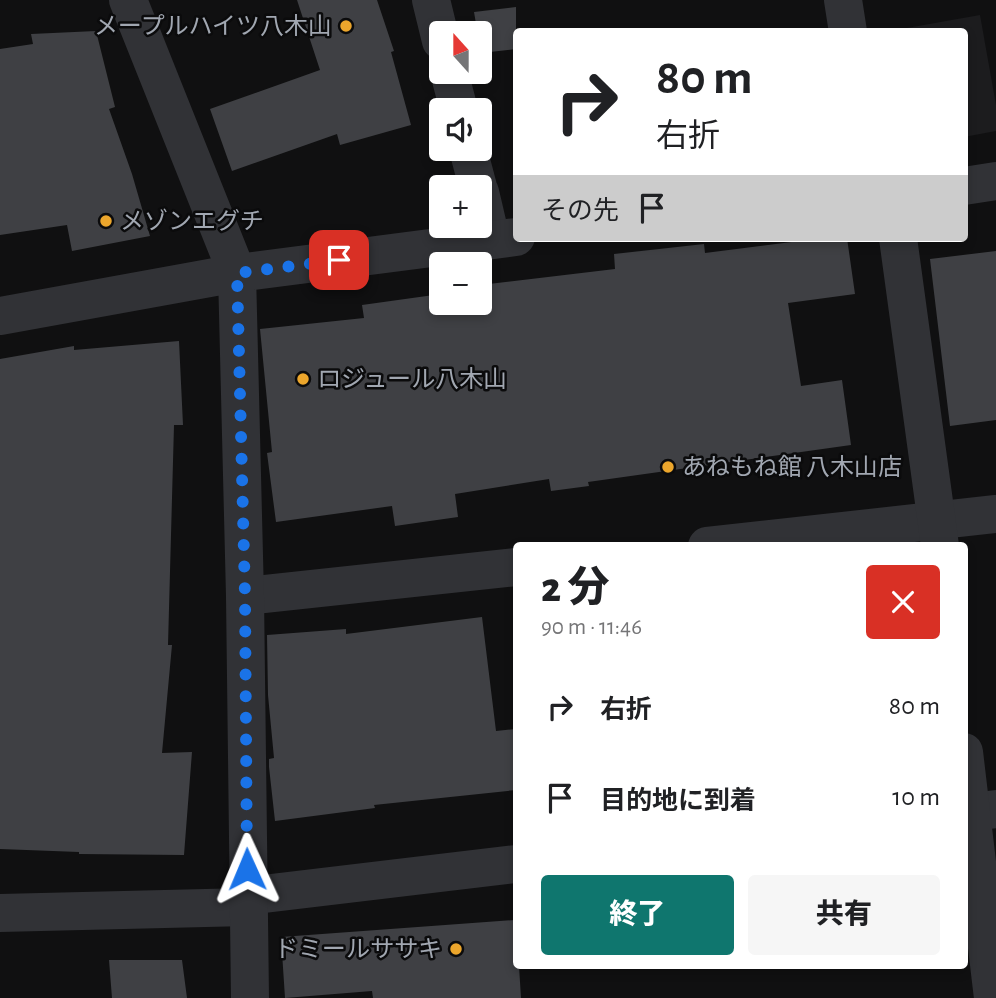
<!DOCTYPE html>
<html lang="ja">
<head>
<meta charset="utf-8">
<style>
  body { margin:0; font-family:"Alegreya Sans","Noto Sans JP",sans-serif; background:#f6f6f6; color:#202124; height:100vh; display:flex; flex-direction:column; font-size:26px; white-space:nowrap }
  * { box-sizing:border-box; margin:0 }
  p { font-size:23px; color:#757577 }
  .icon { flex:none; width:38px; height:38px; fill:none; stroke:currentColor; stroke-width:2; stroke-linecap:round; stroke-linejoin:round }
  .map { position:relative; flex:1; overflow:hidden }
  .side { position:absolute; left:513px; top:542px; width:455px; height:427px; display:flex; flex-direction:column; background:#fff; border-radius:7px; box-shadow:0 4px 10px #0003 }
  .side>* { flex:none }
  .banner { position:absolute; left:513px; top:28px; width:455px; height:214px; border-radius:7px; box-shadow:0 4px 10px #0003; background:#fff; color:#202124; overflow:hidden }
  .needle { width:46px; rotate:339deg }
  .tools { position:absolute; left:429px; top:21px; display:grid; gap:14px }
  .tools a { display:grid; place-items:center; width:63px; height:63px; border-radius:7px; background:#fff; box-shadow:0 4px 10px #0003; font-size:35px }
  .pin { position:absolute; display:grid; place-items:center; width:60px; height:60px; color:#fff; margin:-30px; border-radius:14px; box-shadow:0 4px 10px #0006 }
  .me { position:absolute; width:77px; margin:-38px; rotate:359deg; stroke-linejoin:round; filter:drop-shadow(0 0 5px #0008) }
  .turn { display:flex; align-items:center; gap:24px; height:147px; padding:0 28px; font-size:32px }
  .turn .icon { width:91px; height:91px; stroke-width:2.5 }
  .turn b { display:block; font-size:49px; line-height:60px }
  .then { display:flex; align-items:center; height:66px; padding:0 28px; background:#0003; gap:14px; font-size:26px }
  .round { display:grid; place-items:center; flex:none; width:74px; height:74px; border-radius:7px; background:#f6f6f6 }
  .head { display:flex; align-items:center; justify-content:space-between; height:119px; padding:0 28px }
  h1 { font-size:42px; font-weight:800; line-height:52px }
  .primary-button { display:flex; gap:14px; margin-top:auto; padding:14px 28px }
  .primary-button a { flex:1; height:80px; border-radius:7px; background:#0f766e; color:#fff; font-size:28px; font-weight:800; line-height:80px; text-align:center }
  .primary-button a+a { background:#f6f6f6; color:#202124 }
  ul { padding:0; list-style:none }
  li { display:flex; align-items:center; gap:21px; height:91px; padding:0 28px }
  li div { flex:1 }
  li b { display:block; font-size:26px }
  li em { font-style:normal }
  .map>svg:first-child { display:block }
  .built { fill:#1c1c1e }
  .building { fill:#3f4044 }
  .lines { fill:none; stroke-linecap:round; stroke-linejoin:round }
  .minor { stroke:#313236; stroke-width:38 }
  .tertiary { stroke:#313236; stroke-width:38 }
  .route { stroke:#1a73e8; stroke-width:12; stroke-dasharray:0 21.6 }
  .poi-dot { fill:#eca62c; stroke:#0b0b0c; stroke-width:2.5 }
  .labels { text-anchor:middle; stroke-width:5; stroke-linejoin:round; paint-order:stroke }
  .poi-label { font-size:24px; fill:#a1a7b1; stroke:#0b0b0c; text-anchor:start }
</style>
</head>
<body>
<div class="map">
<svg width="996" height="998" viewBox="0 0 996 998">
  <rect width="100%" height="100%" fill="#101011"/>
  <path class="built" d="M 980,15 L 996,105 L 996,131 L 964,137 L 964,32 L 890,31 Z"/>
  <path class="building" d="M 297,0 L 377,0 L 394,51 L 391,52 L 411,125 L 340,145 L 337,134 L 232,171 L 210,109 L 320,70 Z
    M 516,7 L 516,49 L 481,53 L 474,12 Z
    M 96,31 L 115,107 L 109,109 L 132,174 L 150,236 L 72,251 L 67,225 L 0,235 L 0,49 L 33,44 L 31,34 Z
    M 823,238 L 847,238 L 855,294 L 788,303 L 801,386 L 842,380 L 851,445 L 588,482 L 589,486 L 551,491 L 549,479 L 455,494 L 458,517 L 395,526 L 392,506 L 276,522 L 267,453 L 272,452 L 260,329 L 364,318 L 362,305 L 441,294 L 441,303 L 480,303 L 480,285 L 615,269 L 614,254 L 704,244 L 705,253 Z
    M 996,251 L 996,420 L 950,426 L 930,259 Z
    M 179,341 L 183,425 L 174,425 L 168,645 L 172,645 L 162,753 L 192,752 L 184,855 L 79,854 L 79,852 L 0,849 L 0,359 L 74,346 L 74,350 Z
    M 482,617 L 496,731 L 516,729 L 516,790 L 374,805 L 375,808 L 275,821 L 269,767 L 269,759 L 274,758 L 268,695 L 267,635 L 346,629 L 346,634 Z
    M 515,920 L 516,966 L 519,966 L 521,998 L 373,998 L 372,991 L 285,998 L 281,937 Z
    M 109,960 L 182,960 L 187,998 L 112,998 Z"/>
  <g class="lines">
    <path class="minor" d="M 431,0 L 441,41
      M 843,0 L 848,32
      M 449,72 L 459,110
      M 468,149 L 478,187
      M 480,192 L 491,239
      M 707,546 L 996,514
      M 245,596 L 516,567
      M 964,813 L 996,809
      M 247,896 L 516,864
      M 0,913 L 247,907"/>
    <path class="tertiary" d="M 128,0 L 237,273 L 245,596 L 250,998
      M 964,186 L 996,181
      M 898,238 L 940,546
      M 0,316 L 237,273 L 516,237
      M 964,752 L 993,998"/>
  </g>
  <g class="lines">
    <path class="route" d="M 247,869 L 245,596 L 237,273 L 339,260"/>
  </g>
  <g class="poi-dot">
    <circle cx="346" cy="26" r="7"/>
    <circle cx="106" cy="221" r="7"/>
    <circle cx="303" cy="379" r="7"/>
    <circle cx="668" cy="467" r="7"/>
    <circle cx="456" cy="949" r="7"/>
  </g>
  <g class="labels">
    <g class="poi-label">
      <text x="332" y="34" text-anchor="end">メープルハイツ八木山</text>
      <text x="120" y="229">メゾンエグチ</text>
      <text x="317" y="387">ロジュール八木山</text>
      <text x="682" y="475">あねもね館 八木山店</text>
      <text x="442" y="957" text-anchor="end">ドミールササキ</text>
    </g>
  </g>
</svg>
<div class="tools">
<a><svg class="needle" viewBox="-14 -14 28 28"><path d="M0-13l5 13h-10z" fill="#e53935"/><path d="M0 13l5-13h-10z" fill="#757577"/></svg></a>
<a><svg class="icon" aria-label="sound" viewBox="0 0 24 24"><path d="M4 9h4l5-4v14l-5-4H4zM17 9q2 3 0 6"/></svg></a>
<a>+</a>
<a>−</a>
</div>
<div class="pin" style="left:339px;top:260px;background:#d93025"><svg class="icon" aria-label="arrive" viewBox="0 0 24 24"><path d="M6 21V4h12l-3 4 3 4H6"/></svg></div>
<svg class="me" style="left:247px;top:869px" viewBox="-20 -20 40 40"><path d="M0-17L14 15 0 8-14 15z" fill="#1a73e8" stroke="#fff" stroke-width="4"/></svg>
<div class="banner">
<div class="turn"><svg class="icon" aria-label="right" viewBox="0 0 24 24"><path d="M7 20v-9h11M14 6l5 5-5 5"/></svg><div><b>80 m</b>右折</div></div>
<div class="then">その先<svg class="icon" aria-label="arrive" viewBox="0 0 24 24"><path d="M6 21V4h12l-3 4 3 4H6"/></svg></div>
</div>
<section class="side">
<div class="head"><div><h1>2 分</h1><p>90 m · 11:46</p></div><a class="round" style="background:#d93025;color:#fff"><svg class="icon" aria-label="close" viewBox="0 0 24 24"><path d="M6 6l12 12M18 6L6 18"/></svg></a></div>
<ul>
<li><svg class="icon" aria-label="right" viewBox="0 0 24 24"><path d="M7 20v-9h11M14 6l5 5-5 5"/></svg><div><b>右折</b></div><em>80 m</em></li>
<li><svg class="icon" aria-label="arrive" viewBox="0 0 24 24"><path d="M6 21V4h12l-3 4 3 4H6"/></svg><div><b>目的地に到着</b></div><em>10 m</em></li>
</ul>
<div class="primary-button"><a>終了</a><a>共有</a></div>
</section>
</div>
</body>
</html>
